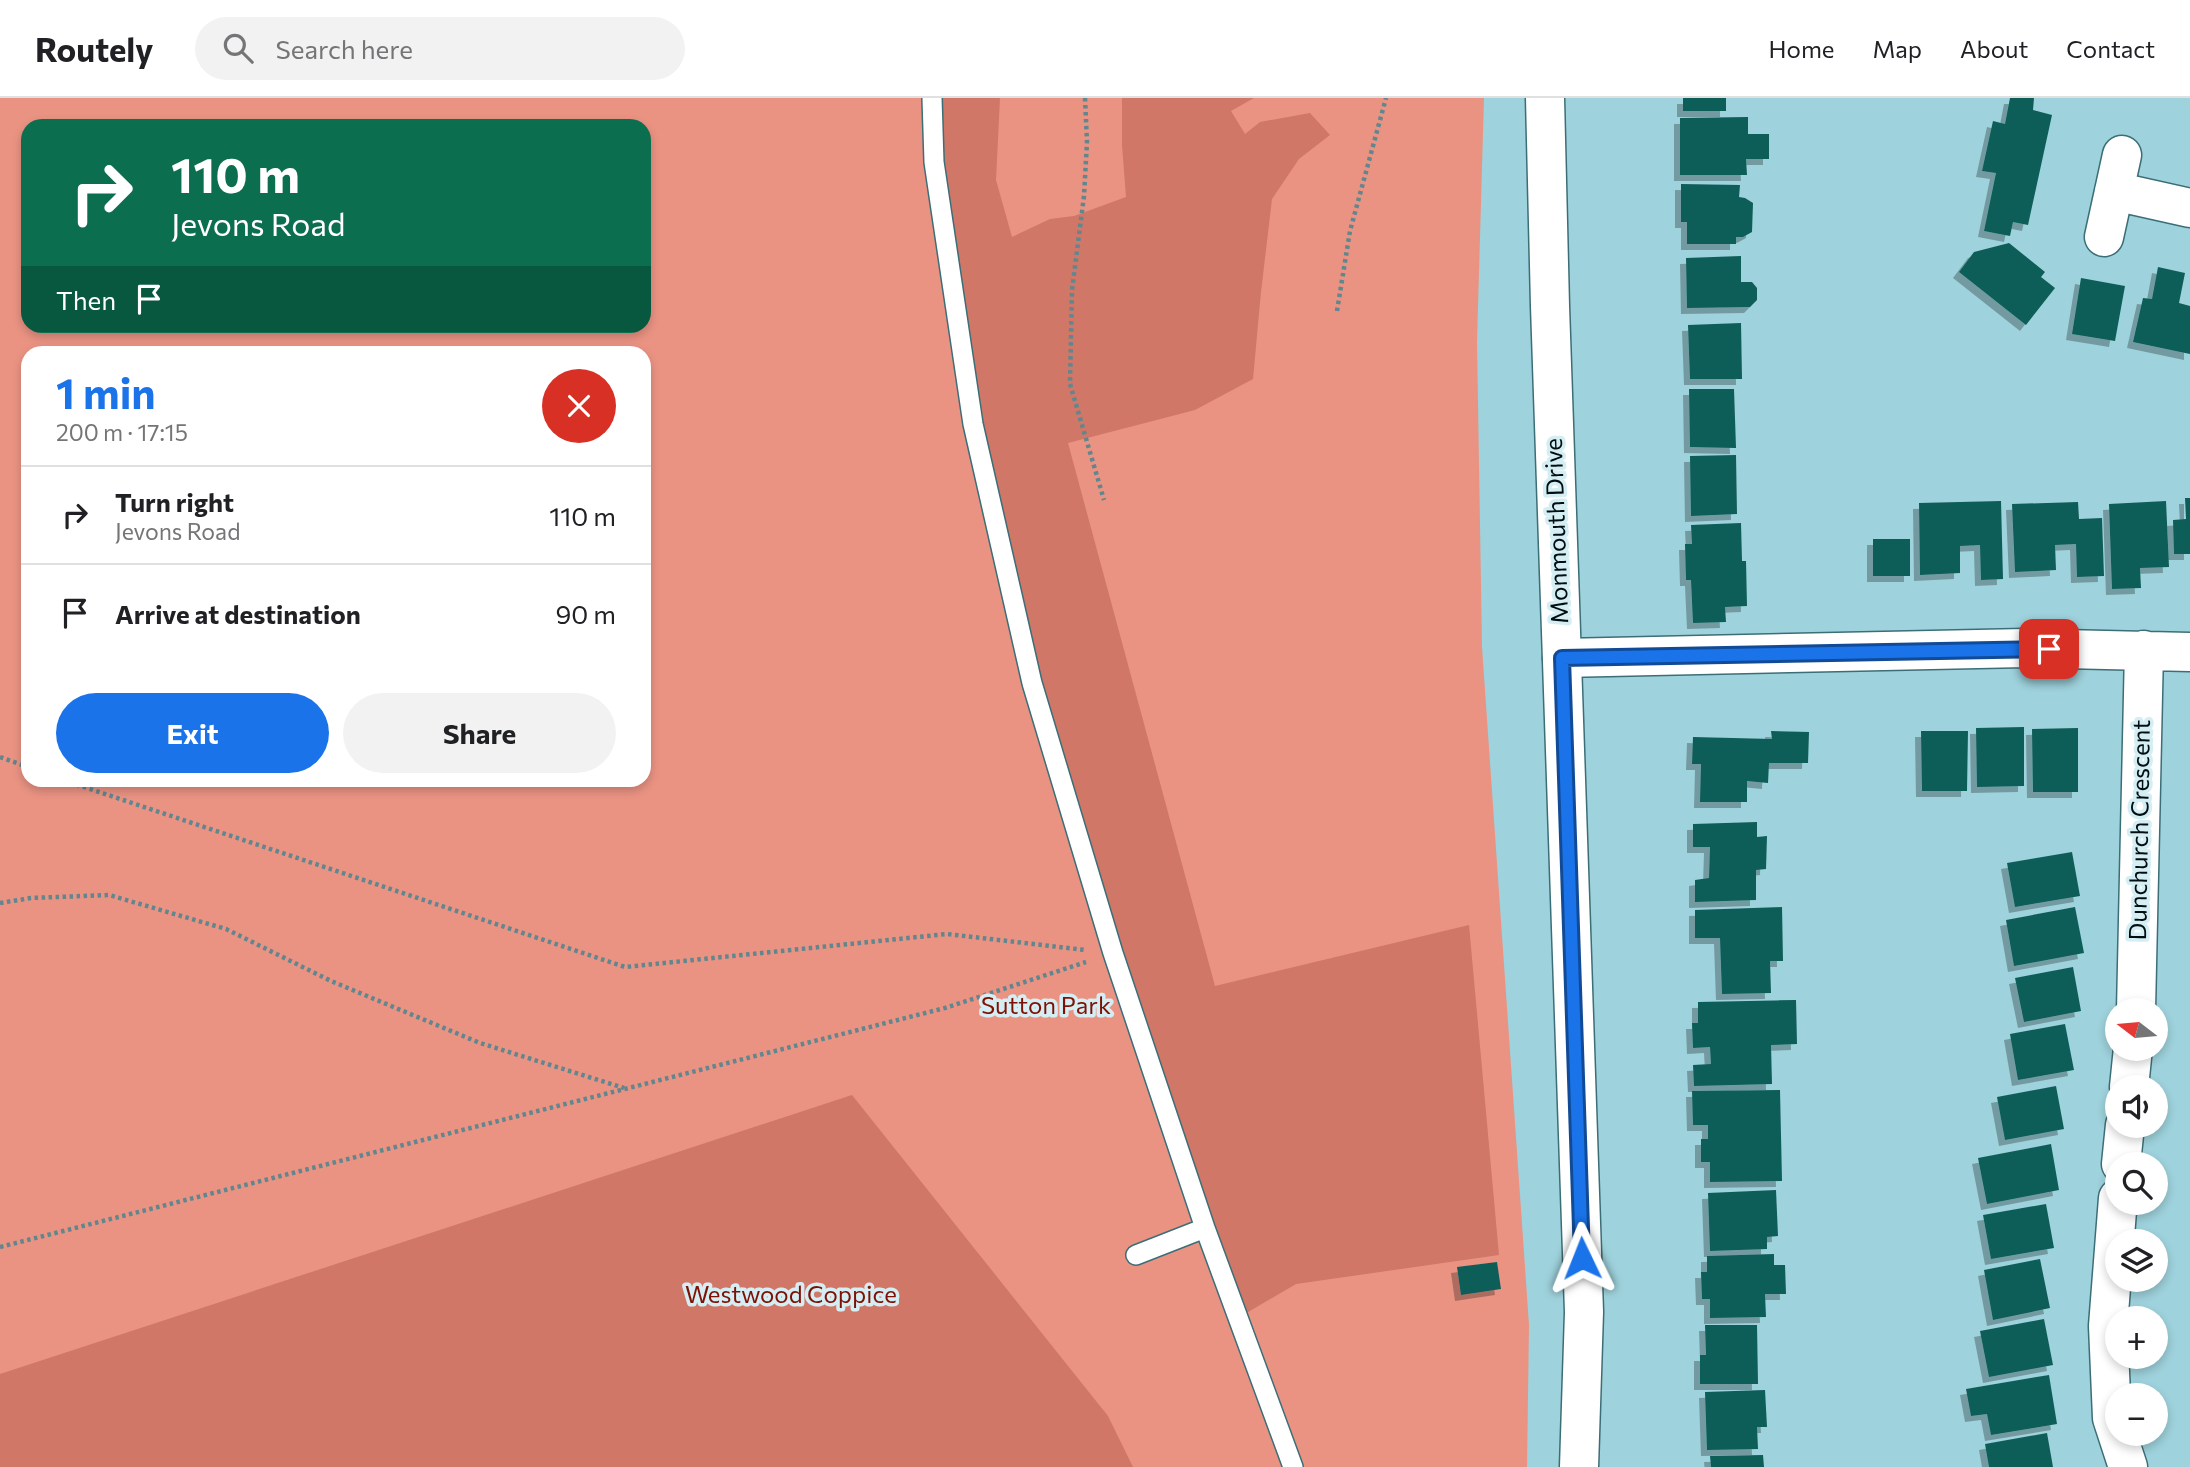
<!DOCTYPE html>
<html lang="en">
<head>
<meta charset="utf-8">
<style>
  body { margin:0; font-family:Commissioner,sans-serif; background:#f2f2f2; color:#202124; height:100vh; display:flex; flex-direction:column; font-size:26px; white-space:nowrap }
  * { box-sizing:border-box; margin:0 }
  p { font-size:23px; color:#757577 }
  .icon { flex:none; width:38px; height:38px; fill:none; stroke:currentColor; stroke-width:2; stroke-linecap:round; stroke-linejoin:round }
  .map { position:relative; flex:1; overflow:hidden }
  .sheet { position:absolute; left:21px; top:248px; width:630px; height:441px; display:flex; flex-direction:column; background:#fff; border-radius:21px; box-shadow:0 4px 10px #0003 }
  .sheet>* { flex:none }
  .top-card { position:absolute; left:21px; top:21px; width:630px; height:214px; border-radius:21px; box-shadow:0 4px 10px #0003; background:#0b6e4f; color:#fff; overflow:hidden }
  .needle { width:46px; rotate:286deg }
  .fabs { position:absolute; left:2105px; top:900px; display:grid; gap:14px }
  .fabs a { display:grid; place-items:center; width:63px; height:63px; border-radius:50%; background:#fff; box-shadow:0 4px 10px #0003; font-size:35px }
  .pin { position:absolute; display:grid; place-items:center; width:60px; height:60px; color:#fff; margin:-30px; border-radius:14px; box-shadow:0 4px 10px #0006 }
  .me { position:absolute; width:77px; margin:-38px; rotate:358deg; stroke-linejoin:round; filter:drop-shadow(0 0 5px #0008) }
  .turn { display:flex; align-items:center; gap:24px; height:147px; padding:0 35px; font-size:32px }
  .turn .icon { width:91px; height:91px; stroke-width:2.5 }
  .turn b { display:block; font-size:49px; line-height:60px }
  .then { display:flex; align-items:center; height:66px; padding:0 35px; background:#0003; gap:14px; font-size:26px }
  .round { display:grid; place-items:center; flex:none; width:74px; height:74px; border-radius:37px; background:#f2f2f2 }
  .summary { display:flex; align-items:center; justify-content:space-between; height:119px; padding:0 35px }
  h1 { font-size:42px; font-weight:700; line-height:52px; color:#1a73e8 }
  .button { display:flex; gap:14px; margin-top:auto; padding:14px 35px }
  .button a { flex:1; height:80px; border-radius:42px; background:#1a73e8; color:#fff; font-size:28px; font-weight:700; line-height:80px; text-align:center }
  .button a+a { background:#f2f2f2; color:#202124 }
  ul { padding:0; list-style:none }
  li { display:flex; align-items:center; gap:21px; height:98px; padding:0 35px; border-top:2px solid #e0e0e0 }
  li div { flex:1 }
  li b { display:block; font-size:26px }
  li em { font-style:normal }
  header { display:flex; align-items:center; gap:42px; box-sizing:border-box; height:98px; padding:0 35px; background:#fff; border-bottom:2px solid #e0e0e0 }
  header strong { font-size:33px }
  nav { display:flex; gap:38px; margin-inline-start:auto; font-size:24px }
  .search { width:490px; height:63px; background:#f2f2f2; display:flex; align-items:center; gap:18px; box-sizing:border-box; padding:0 24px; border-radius:38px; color:#757577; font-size:26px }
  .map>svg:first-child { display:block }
  .green { fill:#ea9383; fill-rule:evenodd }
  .forest { fill:#d07768 }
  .building { fill:#115d59; filter:url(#shadow) }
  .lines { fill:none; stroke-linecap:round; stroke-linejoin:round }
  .lane-casing { stroke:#3c6e77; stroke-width:22 }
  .street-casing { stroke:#3c6e77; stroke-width:41 }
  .secondary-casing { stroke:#3c6e77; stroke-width:41 }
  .path { stroke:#61868e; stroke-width:4.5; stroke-dasharray:3.5 3.5; stroke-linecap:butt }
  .lane { stroke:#fff; stroke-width:19 }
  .street { stroke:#fff; stroke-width:38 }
  .secondary { stroke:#fff; stroke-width:38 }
  .route-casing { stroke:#114b97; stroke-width:18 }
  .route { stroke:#1a73e8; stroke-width:12 }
  .labels { text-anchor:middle; stroke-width:7; stroke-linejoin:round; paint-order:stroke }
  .street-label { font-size:24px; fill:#000e12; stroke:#d4eef3 }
  .park-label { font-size:24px; fill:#7e1004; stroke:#d4eef3 }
</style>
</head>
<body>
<header>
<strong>Routely</strong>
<div class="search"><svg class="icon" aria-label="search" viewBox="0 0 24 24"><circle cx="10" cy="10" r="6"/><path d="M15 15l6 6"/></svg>Search here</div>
<nav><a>Home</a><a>Map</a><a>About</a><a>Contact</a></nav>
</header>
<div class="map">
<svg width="2190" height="1369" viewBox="0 0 2190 1369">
  <defs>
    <filter id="shadow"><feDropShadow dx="-6" dy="6" stdDeviation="0" flood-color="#0004"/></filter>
  </defs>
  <rect width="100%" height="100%" fill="#9ed2dc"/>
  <path class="green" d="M 0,0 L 1484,0 L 1477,244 L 1482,549 L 1529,1227 L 1527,1369 L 0,1369 ZM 28,28 L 644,28 L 644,228 L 28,228 ZM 28,256 L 644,256 L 644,682 L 28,682 Z"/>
  <path class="forest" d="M 932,0 L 1000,0 L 996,82 L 1012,139 L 1050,121 L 1074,118 L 1126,99 L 1122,47 L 1122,0 L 1254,0 L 1231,13 L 1245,36 L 1260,24 L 1310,15 L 1330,37 L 1299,61 L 1272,101 L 1261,194 L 1253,281 L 1195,312 L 1068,345 L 1215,888 L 1469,827 L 1499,1157 L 1296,1186 L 1238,1220 L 1113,855 L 973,326 Z
    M 852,997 L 1108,1318 L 1133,1369 L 0,1369 L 0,1276 Z"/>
  <path class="building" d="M 1683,0 L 1726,0 L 1726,13 L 1683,13 Z
    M 2010,0 L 2034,0 L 2033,12 L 2052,17 L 2028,127 L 2013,124 L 2010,138 L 1984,133 L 1996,75 L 1982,73 L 1993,23 L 2005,26 Z
    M 1748,19 L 1748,36 L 1769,36 L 1769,61 L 1746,61 L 1747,77 L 1680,77 L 1680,20 Z
    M 1681,86 L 1740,87 L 1739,99 L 1745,100 L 1753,105 L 1752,134 L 1743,139 L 1736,139 L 1736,146 L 1687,146 L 1687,124 L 1681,124 Z
    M 2009,145 L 2045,174 L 2041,179 L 2055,190 L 2026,227 L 1959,174 L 1974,154 Z
    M 1741,158 L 1741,184 L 1752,184 L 1757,190 L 1757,202 L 1750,209 L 1687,210 L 1686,160 Z
    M 2158,169 L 2185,175 L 2179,205 L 2190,208 L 2190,256 L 2133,244 L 2143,200 L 2152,201 Z
    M 2081,180 L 2125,188 L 2115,243 L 2072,236 Z
    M 1741,225 L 1742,281 L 1690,281 L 1688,227 Z
    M 1689,291 L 1734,291 L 1736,350 L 1690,349 Z
    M 1736,357 L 1737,416 L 1691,418 L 1690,358 Z
    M 2185,400 L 2190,400 L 2190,456 L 2174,456 L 2173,422 L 2186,421 Z
    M 2001,403 L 2003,481 L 1981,482 L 1980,447 L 1960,448 L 1960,475 L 1920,477 L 1919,405 Z
    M 2166,403 L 2169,469 L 2140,470 L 2141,490 L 2112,491 L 2109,406 Z
    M 2078,404 L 2079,421 L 2102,420 L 2104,478 L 2077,479 L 2076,446 L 2055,447 L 2056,472 L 2015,474 L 2012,406 Z
    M 1741,425 L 1742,463 L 1746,463 L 1747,508 L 1725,509 L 1726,524 L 1693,525 L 1691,482 L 1686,482 L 1685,446 L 1692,446 L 1691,427 Z
    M 1873,441 L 1910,441 L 1910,478 L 1873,478 Z
    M 2024,629 L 2024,688 L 1977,689 L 1976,630 Z
    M 2078,630 L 2078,694 L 2033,694 L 2032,631 Z
    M 1771,633 L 1809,634 L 1808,665 L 1769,665 L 1768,685 L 1747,683 L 1747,704 L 1700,704 L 1701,666 L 1692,666 L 1693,639 L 1772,641 Z
    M 1921,633 L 1968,633 L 1967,693 L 1922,693 Z
    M 1757,724 L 1757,739 L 1767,738 L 1766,771 L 1756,772 L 1756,802 L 1695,804 L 1695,782 L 1709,780 L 1710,749 L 1693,749 L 1693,726 Z
    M 2072,754 L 2080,798 L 2015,809 L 2007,765 Z
    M 1782,809 L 1783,863 L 1770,863 L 1771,895 L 1722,896 L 1720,840 L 1695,840 L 1695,812 Z
    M 2075,809 L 2084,855 L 2014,868 L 2006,822 Z
    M 2073,869 L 2081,913 L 2024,924 L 2015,880 Z
    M 1796,902 L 1797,946 L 1771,947 L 1772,986 L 1694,988 L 1693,967 L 1711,966 L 1710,949 L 1693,950 L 1692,925 L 1698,925 L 1698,904 Z
    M 2065,926 L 2074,972 L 2018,982 L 2010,936 Z
    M 2056,988 L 2064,1031 L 2005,1042 L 1997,999 Z
    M 1780,992 L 1782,1083 L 1710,1084 L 1710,1064 L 1701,1064 L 1701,1041 L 1708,1041 L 1708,1027 L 1693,1027 L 1692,993 Z
    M 2051,1046 L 2059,1092 L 1987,1106 L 1978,1060 Z
    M 1776,1092 L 1778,1138 L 1767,1139 L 1767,1151 L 1710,1153 L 1708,1095 Z
    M 2046,1106 L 2054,1150 L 1991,1161 L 1983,1117 Z
    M 1774,1156 L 1774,1167 L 1785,1167 L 1786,1196 L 1765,1196 L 1766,1219 L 1710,1220 L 1710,1201 L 1702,1201 L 1701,1174 L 1707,1174 L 1707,1158 Z
    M 2040,1161 L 2050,1210 L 1993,1222 L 1984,1172 Z
    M 1497,1164 L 1501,1191 L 1461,1197 L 1457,1169 Z
    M 2044,1221 L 2053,1267 L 1989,1279 L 1980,1233 Z
    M 1705,1227 L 1757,1227 L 1758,1286 L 1700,1286 L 1700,1257 L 1706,1257 Z
    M 2049,1277 L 2057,1326 L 1991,1337 L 1987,1316 L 1971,1318 L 1966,1291 Z
    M 1765,1292 L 1767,1329 L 1757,1329 L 1758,1351 L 1707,1352 L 1705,1294 Z
    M 2047,1335 L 2053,1369 L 1989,1369 L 1985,1346 Z
    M 1763,1357 L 1764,1369 L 1711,1369 L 1710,1358 Z"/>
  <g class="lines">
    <defs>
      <path id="lane" d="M 932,0 L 934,64 L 973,326 L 1032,585 L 1113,855 L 1205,1130 L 1293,1369
        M 1136,1157 L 1205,1130"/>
      <path id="street" d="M 2114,93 L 2190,110
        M 2104,139 L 2122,57
        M 1562,560 L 2025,550 L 2190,554
        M 2136,912 L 2144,552
        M 2129,989 L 2133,950
        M 2121,1066 L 2125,1027
        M 2118,1100 L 2108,1228 L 2112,1320 L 2128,1369"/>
      <path id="secondary" d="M 1545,0 L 1550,208 L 1584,1214 L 1579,1369"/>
    </defs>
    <use href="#lane" class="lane-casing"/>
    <use href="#street" class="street-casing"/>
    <use href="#secondary" class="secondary-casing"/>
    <path class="path" d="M 1085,0 L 1087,44 L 1084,98 L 1072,192 L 1070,286 L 1104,402
      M 1337,213 L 1350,133 L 1386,0
      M 0,659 L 28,669
      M 63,682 L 625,869 L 947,836 L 1085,852
      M 0,805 L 31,800 L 109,797 L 226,831 L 331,883 L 480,945 L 624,990
      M 0,1149 L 945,910 L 1086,864"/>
    <use href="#lane" class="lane"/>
    <use href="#street" class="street"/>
    <use href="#secondary" class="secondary"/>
  </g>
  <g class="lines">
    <defs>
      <path id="route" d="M 1582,1160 L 1562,560 L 2049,551"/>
    </defs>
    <use href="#route" class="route-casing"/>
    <use href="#route" class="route"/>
  </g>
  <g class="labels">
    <g class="street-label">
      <text transform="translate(1557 433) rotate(-92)" y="8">Monmouth Drive</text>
      <text transform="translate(2140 732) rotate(-89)" y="8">Dunchurch Crescent</text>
    </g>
    <g class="park-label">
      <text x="1046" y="916">Sutton Park</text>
      <text x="791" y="1205">Westwood Coppice</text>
    </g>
  </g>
</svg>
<div class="fabs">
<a><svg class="needle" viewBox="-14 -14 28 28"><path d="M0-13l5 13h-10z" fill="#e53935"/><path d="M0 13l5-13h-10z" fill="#757577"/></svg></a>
<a><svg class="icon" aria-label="sound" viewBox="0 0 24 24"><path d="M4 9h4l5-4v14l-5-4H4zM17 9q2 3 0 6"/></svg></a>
<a><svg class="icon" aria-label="search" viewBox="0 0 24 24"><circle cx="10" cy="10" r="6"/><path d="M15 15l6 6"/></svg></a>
<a><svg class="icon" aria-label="layers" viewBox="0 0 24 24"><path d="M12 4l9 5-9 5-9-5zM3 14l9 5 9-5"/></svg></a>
<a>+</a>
<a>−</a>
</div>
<div class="pin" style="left:2049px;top:551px;background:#d93025"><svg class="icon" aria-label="arrive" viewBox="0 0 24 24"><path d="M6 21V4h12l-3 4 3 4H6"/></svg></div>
<svg class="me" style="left:1582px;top:1160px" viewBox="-20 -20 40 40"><path d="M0-17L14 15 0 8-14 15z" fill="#1a73e8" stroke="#fff" stroke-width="4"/></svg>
<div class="top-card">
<div class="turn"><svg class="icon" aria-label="right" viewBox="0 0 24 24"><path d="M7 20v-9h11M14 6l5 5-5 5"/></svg><div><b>110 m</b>Jevons Road</div></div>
<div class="then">Then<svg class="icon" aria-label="arrive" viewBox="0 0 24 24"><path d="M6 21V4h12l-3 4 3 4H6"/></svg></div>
</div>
<section class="sheet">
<div class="summary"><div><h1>1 min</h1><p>200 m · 17:15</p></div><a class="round" style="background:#d93025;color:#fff"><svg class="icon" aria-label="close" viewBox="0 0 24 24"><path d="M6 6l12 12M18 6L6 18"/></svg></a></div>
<ul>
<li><svg class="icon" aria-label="right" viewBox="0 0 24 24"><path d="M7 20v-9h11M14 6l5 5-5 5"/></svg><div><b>Turn right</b><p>Jevons Road</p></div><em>110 m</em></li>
<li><svg class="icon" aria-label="arrive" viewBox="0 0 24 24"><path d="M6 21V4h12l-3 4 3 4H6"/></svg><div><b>Arrive at destination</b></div><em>90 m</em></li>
</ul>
<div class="button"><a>Exit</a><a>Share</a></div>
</section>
</div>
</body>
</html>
